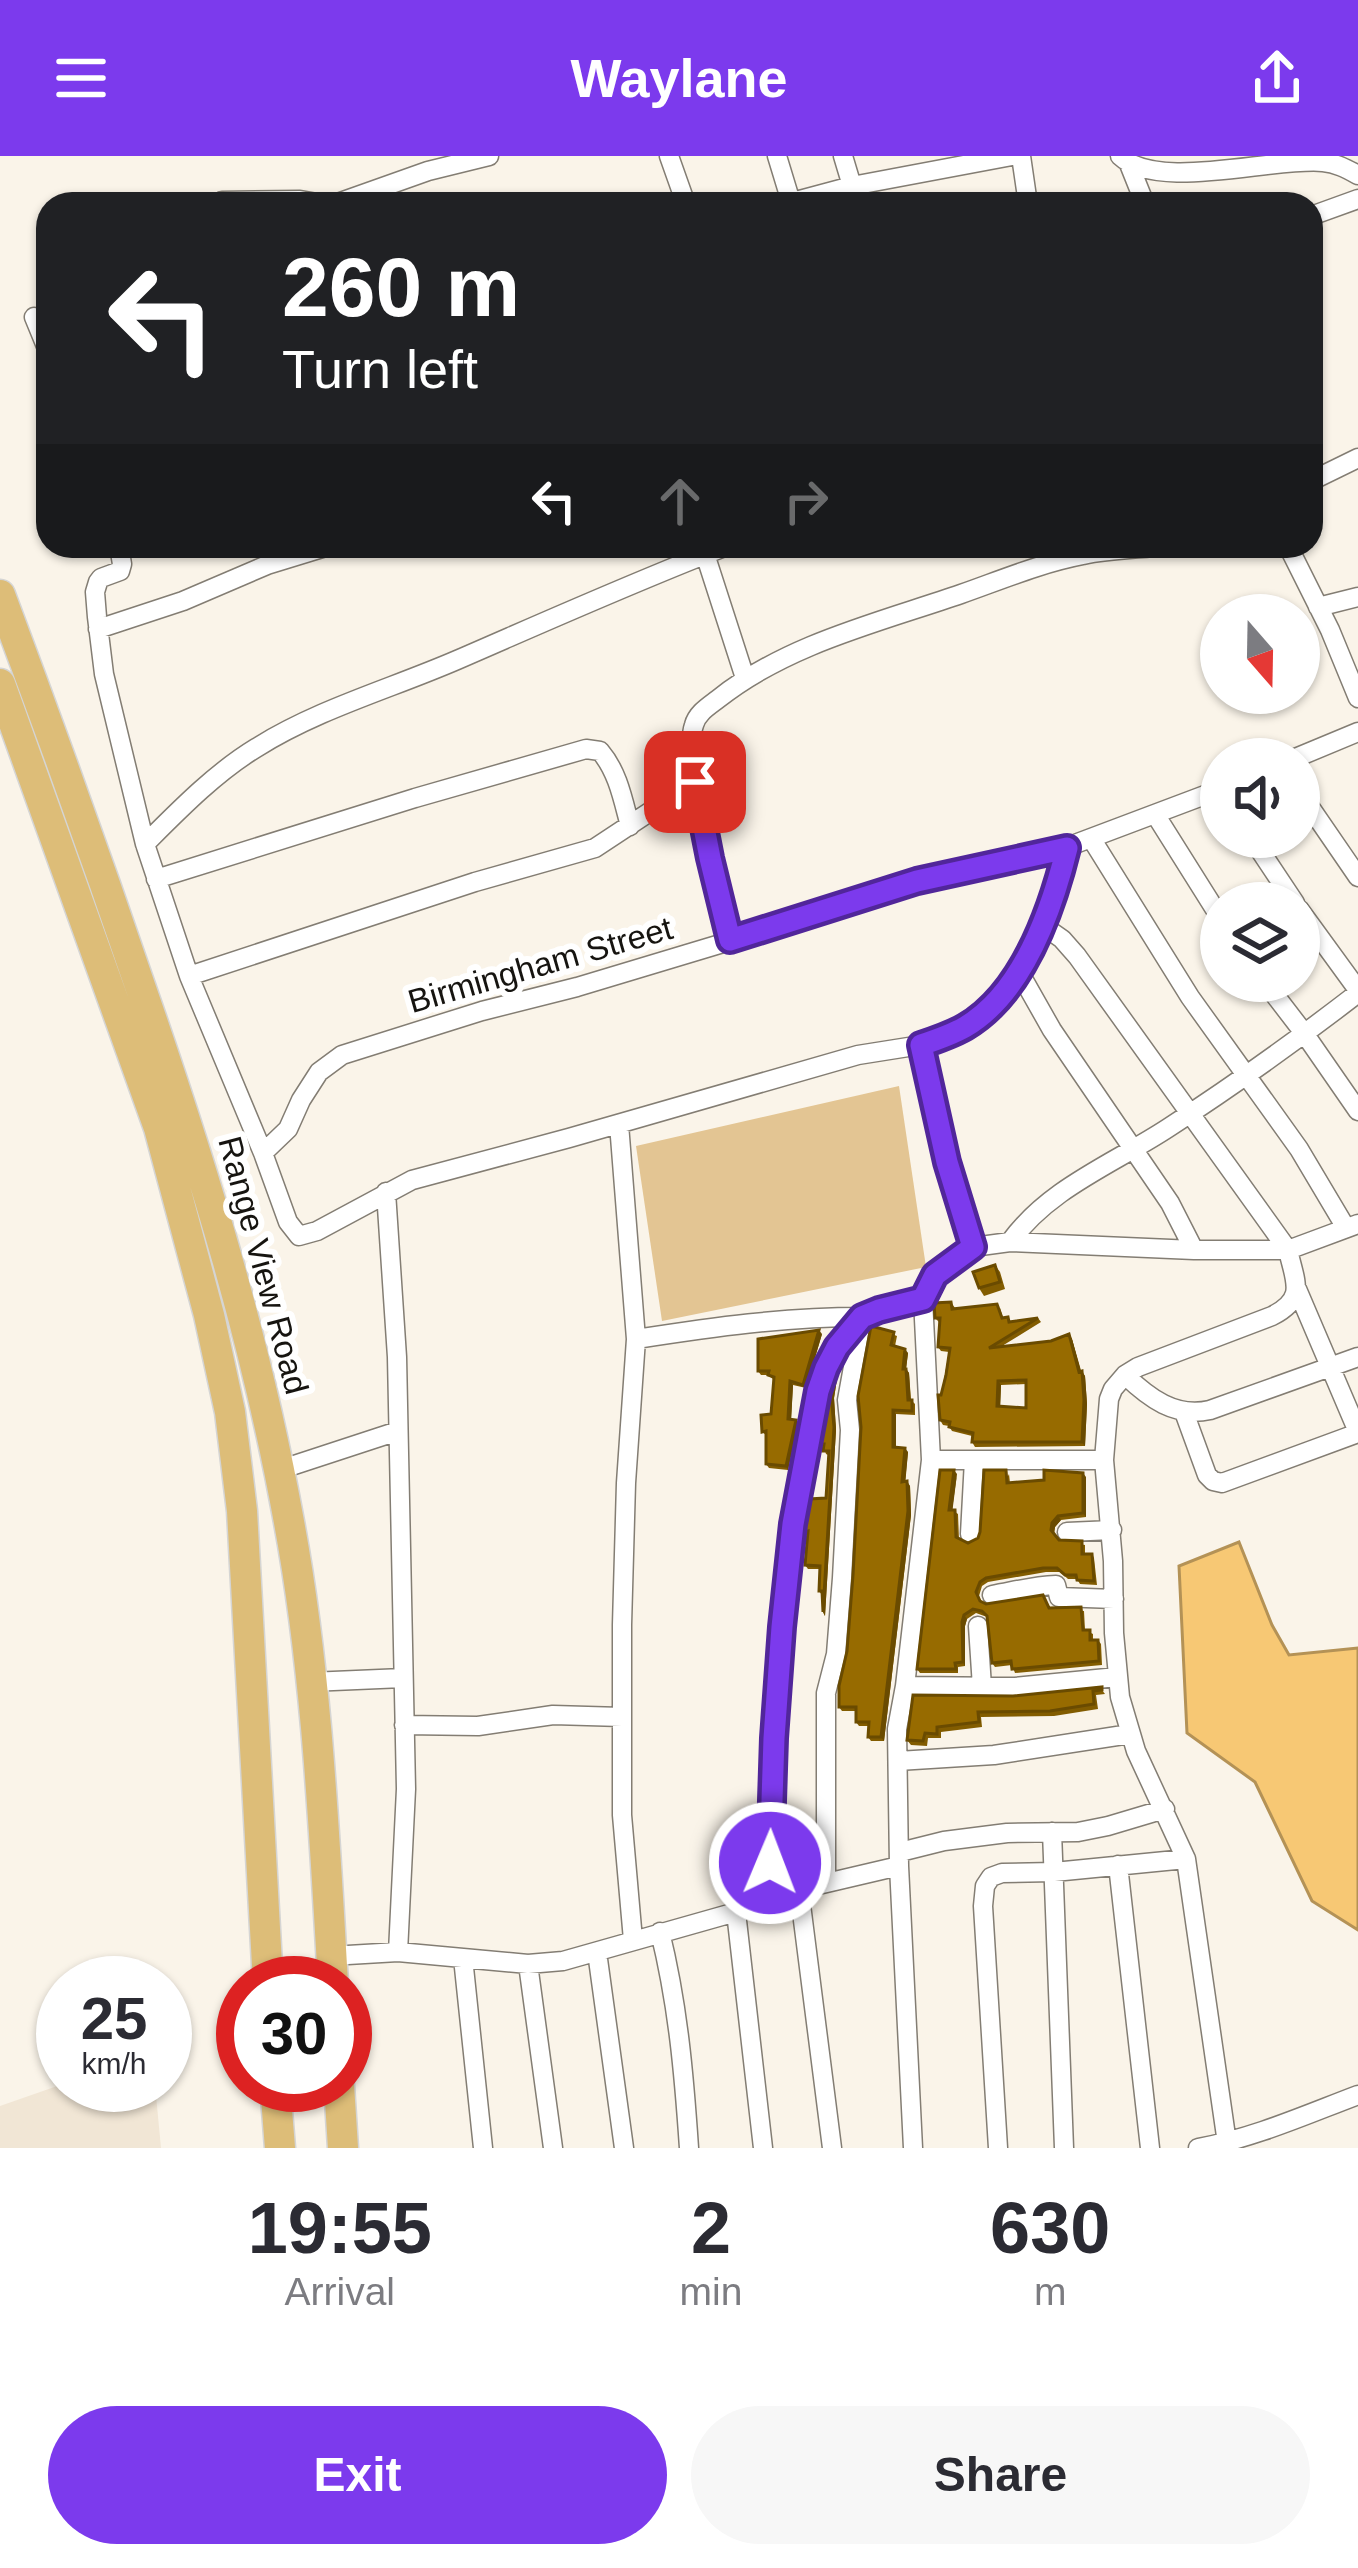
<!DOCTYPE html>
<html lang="en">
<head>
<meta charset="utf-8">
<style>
  body { margin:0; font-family:Arial,sans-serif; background:#f7f7f7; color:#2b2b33; height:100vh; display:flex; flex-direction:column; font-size:45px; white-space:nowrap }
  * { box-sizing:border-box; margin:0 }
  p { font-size:39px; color:#7c7c81 }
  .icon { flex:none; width:66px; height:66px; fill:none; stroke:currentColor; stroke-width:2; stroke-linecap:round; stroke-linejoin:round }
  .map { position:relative; height:1992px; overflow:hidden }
  .drawer { display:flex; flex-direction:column; background:#fff; flex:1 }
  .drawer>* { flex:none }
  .top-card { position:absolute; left:36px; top:36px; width:1287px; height:366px; border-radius:36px; box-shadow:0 3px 9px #0004; background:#202124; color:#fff; overflow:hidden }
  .needle { width:78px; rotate:160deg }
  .fabs { position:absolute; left:1200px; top:438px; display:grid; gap:24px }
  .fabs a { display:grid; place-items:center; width:120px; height:120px; border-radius:50%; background:#fff; box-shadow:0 3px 9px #0004; font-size:60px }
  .speed { position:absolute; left:36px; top:1800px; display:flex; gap:24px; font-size:60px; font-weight:700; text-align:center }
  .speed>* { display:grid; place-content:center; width:156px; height:156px; border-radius:50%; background:#fff; box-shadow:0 3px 9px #0004; line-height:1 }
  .speed small { font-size:30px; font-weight:400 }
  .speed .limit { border:18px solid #d22; background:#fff; color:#111 }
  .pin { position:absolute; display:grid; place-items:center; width:102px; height:102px; color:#fff; margin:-51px; border-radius:24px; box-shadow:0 6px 18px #0006 }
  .me { position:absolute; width:132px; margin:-66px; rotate:1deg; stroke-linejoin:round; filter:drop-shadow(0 0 9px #0008) }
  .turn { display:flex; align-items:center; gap:42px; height:252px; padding:0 48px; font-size:54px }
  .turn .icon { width:156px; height:156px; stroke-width:2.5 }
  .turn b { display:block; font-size:84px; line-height:102px }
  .lanes { display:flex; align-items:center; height:114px; padding:0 48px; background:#0003; justify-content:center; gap:60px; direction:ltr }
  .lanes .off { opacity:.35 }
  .eta { display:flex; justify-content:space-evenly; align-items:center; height:204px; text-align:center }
  .eta b { font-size:72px; font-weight:800; line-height:84px }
  .action { display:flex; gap:24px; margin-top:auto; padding:24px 48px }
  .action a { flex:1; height:138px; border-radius:72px; background:#7c3aed; color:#fff; font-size:48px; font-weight:800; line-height:138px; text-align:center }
  .action a+a { background:#f7f7f7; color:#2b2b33 }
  header { display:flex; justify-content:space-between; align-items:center; height:156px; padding:0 48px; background:#7c3aed; color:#fff; font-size:54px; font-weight:800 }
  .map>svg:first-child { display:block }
  .built { fill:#f1e6d5 }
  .green { fill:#e3c593 }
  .water { fill:#f7c874; stroke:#b49256; stroke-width:3 }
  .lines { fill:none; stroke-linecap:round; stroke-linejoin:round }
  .street-casing { stroke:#837d73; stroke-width:21 }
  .primary-casing { stroke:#d5d5d4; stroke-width:33 }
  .street { stroke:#fff; stroke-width:18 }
  .primary { stroke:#ddbd78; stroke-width:30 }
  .wall { fill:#825c00; fill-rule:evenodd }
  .shaded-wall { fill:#6a4b00 }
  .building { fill:#976b00; stroke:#6a4b00; stroke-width:3; fill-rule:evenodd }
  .route-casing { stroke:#51269a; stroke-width:30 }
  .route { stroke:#7c3aed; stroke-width:21 }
  .labels { text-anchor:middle; stroke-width:12; stroke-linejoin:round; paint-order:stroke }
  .street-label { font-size:33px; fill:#161410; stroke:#fff }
</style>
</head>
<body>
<header><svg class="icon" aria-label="menu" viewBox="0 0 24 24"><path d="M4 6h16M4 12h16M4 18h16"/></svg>Waylane<svg class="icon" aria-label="share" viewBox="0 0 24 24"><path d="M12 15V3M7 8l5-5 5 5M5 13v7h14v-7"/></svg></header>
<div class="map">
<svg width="1358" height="1992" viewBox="0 0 1358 1992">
  <rect width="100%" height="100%" fill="#faf4e9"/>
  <path class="built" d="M 63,1928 L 155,1929 L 161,1992 L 0,1992 L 0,1950 Z"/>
  <path class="green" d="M 899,930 L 926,1111 L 662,1165 L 636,990 Z"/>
  <path class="water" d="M 1239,1386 L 1272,1469 L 1289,1499 L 1358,1492 L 1358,1774 L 1312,1745 L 1255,1626 L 1187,1577 L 1179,1410 Z"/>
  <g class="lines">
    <defs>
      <path id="street" d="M 669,0 L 686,48
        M 777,0 L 791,46
        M 843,0 L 852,30
        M 1021,0 L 1028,48
        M 1120,0 C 1158,36 1272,1 1323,6 C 1336,7 1347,13 1358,19
        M 1129,8 L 1145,48
        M 222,45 L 300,44 L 323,48
        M 335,48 L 428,15 L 489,0
        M 785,48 L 852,30 L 1012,0
        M 1311,60 L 1358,43
        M 34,161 L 48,195
        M 1311,325 L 1358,302
        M 119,390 L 122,408 L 120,415 L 101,422 L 98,426 L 95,436 L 97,461 L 104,518 L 145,688 L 189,820 L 263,997 L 288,1066 L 299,1080 L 317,1075 L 412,1024 L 569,982 L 858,899 L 921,889 L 967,870 L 987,854 L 1030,796 L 1054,740 L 1067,691
        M 1288,390 L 1330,474 L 1358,542
        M 705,398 L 745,522
        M 1318,451 L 1358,441
        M 98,473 L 183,445 L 267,409 L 329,390
        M 1293,603 L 1358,576
        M 1299,635 L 1358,721
        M 1155,658 L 1221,763
        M 1251,681 L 1295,747
        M 1091,682 L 1190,841 L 1299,993 L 1346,1072
        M 145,688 C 179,654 215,617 256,592 C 318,553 390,533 457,504 C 547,465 636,425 727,390
        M 156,723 L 415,642 L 586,593 L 600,595 C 618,616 623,644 630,670
        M 1299,753 L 1358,834
        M 1042,769 L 1062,783 L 1077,800 L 1288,1094 C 1295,1126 1307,1142 1272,1160 L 1138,1211 L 1125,1219 L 1113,1233 L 1109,1243 L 1104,1304 L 1113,1405 L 1114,1477 L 1120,1541 L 1136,1595 L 1186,1703 L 1227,1987
        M 730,785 C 720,743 681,605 694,569 C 697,557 709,550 718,543 C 787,488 880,466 961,438 C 1001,424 1041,407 1083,399 C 1110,393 1138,393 1165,390
        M 1018,814 L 1052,874 L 1170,1047 L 1194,1094
        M 189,820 L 475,726 L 595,692 L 695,626
        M 1264,825 L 1304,877 L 1358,955
        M 921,889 L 947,1006 L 973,1091
        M 619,968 L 636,1183 L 626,1327 L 622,1469 L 622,1659 L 633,1784
        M 263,997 L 288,973 L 301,944 L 319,916 L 342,899 L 482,855 L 577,831 L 730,785 L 917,725 L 1067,691 L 1221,633
        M 386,1036 L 397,1201 L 406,1633 L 398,1796
        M 1010,1086 C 1049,1032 1113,1008 1168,972 C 1233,930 1297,884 1358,837
        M 1297,1133 L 1358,1276
        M 636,1183 C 714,1171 783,1161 862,1161 L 847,1244 L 850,1274 L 842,1422 L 836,1498 L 826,1537 L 826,1727
        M 1125,1219 C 1149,1242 1175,1262 1210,1254 L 1358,1201
        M 1184,1256 L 1207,1319 L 1213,1325 L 1222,1327 L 1358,1277
        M 931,1304 L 1104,1304
        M 279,1314 L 398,1275
        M 1067,1376 L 1112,1374
        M 970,1378 L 974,1304
        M 992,1439 C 1015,1435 1032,1430 1056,1429 L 1059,1441 L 1114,1443
        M 978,1470 L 982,1531
        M 310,1526 L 403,1522
        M 905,1530 L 1015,1531 L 1117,1521
        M 404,1569 L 478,1570 L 553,1559 L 622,1561
        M 898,1605 L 994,1599 L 1130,1578
        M 1052,1676 L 1064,1992
        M 900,1696 L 944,1685 L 1007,1677 L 1078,1676 L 1108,1670 L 1165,1653
        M 1118,1709 L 1150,1992
        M 799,1733 L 832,1992
        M 771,1740 C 768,1594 779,1446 806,1303 C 814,1258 818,1210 849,1174 C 868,1152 895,1150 923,1143
        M 736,1756 L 763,1992
        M 660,1776 C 678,1849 684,1918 689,1992
        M 597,1796 L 624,1992
        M 331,1800 L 398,1796 L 528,1808 L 563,1805 L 736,1756 L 771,1740 L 899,1710
        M 463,1802 L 483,1992
        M 528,1808 L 553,1992
        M 913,1992 L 899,1710 L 897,1573 L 905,1530 L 931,1304 L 923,1143 L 935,1119 L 973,1091 L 1010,1086 L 1194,1094 L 1288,1094 L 1358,1068
        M 998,1992 L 983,1750 L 985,1730 L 991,1721 L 1002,1717 L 1054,1716 L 1186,1703
        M 1198,1992 C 1254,1982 1305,1959 1358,1939"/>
      <path id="primary" d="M 0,439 C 51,575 100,712 147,850 C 205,1019 257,1189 289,1366 C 317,1517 324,1674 333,1827
        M 0,528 L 159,972 L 209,1159 L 230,1256 L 242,1355 L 268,1827
        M 275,1929 L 280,1992
        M 339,1929 L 343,1992"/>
    </defs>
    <use href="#street" class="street-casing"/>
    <use href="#primary" class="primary-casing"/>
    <use href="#street" class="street"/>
    <use href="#primary" class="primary"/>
  </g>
  <path class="wall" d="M 995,1109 L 1000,1116 L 1005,1133 L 984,1140 L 979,1132 Z
    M 951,1146 L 955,1152 L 1000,1152 L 1003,1162 L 1011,1166 L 1038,1162 L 1041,1166 L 1002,1190 L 1051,1185 L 1069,1178 L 1072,1183 L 1081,1216 L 1085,1220 L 1087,1248 L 1085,1290 L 975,1291 L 972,1286 L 972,1280 L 952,1275 L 949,1270 L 943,1269 L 940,1264 L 941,1239 L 949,1196 L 941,1195 L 938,1191 L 940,1167 L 935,1162 ZM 1026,1228 L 1026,1252 L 1000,1251 L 1001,1229 Z
    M 871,1170 L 897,1180 L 895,1190 L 908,1197 L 906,1213 L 909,1217 L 911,1244 L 915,1248 L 915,1259 L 896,1258 L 896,1291 L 908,1296 L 905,1326 L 910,1330 L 911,1359 L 884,1585 L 871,1585 L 868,1581 L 869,1570 L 859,1570 L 856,1566 L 856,1555 L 842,1555 L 839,1551 L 847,1495 Z
    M 822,1178 L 806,1232 L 793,1229 L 791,1263 L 796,1264 L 798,1268 L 788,1314 L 769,1312 L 766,1308 L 766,1279 L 762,1276 L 771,1258 L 774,1224 L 768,1219 L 761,1219 L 758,1215 Z
    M 835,1219 L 837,1223 L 834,1242 L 836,1274 L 825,1460 L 823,1456 L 822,1439 L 819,1435 L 820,1413 L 808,1413 L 805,1409 L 807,1379 L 804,1376 L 826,1342 L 828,1299 L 826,1298 L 824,1292 L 819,1288 Z
    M 957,1318 L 952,1354 L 958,1358 L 959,1383 L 968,1387 L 978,1382 L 1009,1318 L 1010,1327 L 1086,1321 L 1086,1361 L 1061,1364 L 1055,1371 L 1054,1377 L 1059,1384 L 1085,1389 L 1085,1398 L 1092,1398 L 1094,1402 L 1097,1429 L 1080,1428 L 1077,1423 L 1068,1423 L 1060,1416 L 1046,1416 L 988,1426 L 982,1430 L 979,1440 L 981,1445 L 986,1448 L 1084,1455 L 1085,1474 L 1093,1478 L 1093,1484 L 1098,1484 L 1101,1488 L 1102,1509 L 1015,1517 L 1012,1509 L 995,1511 L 992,1507 L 987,1461 L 976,1457 L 967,1463 L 965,1470 L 965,1510 L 958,1511 L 958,1517 L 920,1517 L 917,1513 Z
    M 1102,1534 L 1105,1538 L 1096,1539 L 1098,1553 L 1054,1560 L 981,1561 L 982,1571 L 941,1576 L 941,1582 L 928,1582 L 927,1590 L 911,1589 L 907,1584 L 1013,1540 Z"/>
  <path class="shaded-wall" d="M 819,1174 L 822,1178 L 806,1232 L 803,1229 Z
    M 1069,1178 L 1072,1183 L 1082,1218 L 1082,1215 L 1085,1220 L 1087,1248 L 1085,1290 L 1082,1286 L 1079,1216 Z
    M 905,1193 L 908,1197 L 906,1213 L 909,1217 L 911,1249 L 908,1244 L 903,1213 Z
    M 835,1219 L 837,1223 L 834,1242 L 836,1274 L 825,1460 L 823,1456 L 831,1238 Z
    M 790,1225 L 793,1229 L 791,1266 L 788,1263 Z
    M 998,1225 L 1001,1229 L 1000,1255 L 997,1250 Z
    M 893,1254 L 896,1258 L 896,1295 L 893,1291 Z
    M 796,1264 L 798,1268 L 788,1314 L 786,1310 Z
    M 905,1292 L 908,1296 L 905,1330 L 902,1326 Z
    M 954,1314 L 957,1318 L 952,1358 L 949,1354 Z
    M 1083,1317 L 1086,1321 L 1086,1361 L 1083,1357 Z
    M 907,1325 L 910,1330 L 911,1359 L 884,1585 L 881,1581 Z
    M 1058,1360 L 1061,1364 L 1055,1371 L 1054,1378 L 1051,1374 L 1052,1367 Z
    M 964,1459 L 967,1463 L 965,1470 L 965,1510 L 963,1506 L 962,1466 Z"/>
  <path class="building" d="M 995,1109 L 1000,1126 L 979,1132 L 973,1116 Z
    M 951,1146 L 952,1153 L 997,1148 L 1002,1162 L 1008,1161 L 1009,1166 L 1038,1162 L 989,1192 L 1051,1185 L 1069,1178 L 1079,1216 L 1082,1215 L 1084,1244 L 1082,1286 L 972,1286 L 973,1277 L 949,1271 L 950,1266 L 940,1264 L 938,1239 L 941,1239 L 946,1219 L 950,1192 L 938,1191 L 940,1162 L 935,1162 L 934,1147 ZM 1026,1224 L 1026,1252 L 997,1250 L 998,1225 Z
    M 871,1170 L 894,1176 L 891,1189 L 905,1193 L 903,1213 L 906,1213 L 908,1244 L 912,1244 L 912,1255 L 893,1254 L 893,1291 L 905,1292 L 902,1326 L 907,1325 L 908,1355 L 881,1581 L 868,1581 L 869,1566 L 856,1566 L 856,1551 L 839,1551 L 839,1530 L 847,1495 L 853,1419 L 861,1271 L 858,1240 Z
    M 819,1174 L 803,1229 L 790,1225 L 788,1263 L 796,1264 L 786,1310 L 766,1308 L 766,1275 L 762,1276 L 761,1259 L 771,1258 L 774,1221 L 768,1219 L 769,1215 L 758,1215 L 758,1183 Z
    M 835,1219 L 831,1238 L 834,1271 L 823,1456 L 822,1435 L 819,1435 L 820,1410 L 805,1409 L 808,1375 L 804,1376 L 809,1343 L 826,1342 L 829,1295 L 823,1295 L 824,1288 L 819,1288 Z
    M 940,1314 L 954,1314 L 949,1354 L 955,1354 L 956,1381 L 968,1387 L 978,1382 L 980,1376 L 984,1314 L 1006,1314 L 1007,1327 L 1044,1324 L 1044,1314 L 1083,1317 L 1083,1357 L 1058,1360 L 1052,1367 L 1051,1374 L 1059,1384 L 1082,1385 L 1082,1398 L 1092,1398 L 1094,1425 L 1077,1424 L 1076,1419 L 1065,1419 L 1057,1412 L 1043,1412 L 986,1422 L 980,1426 L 976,1436 L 980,1445 L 986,1448 L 1043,1439 L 1049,1452 L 1081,1451 L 1083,1474 L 1090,1474 L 1090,1484 L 1098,1484 L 1099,1505 L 1012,1513 L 1011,1505 L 992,1507 L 987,1460 L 982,1455 L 973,1453 L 964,1459 L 962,1466 L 963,1506 L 955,1507 L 956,1513 L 917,1513 Z
    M 1102,1531 L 1102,1534 L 1093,1535 L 1094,1548 L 1050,1555 L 978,1556 L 979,1566 L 937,1571 L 937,1578 L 925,1577 L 923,1585 L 907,1584 L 913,1539 L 1013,1540 Z"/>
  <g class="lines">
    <defs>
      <path id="route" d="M 695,626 L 710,702 L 730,784 L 917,725 L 1067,692 C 1052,753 1023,837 965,871 C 951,879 936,884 921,889 L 947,1006 L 973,1091 L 935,1119 L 923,1143 L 879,1154 L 862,1161 L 837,1191 L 826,1212 L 818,1235 L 793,1368 L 782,1471 L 774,1582 L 770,1707"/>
    </defs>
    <use href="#route" class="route-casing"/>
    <use href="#route" class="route"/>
  </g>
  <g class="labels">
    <g class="street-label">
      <text transform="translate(540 808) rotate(-16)" y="12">Birmingham Street</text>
      <text transform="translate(264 1109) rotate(75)" y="12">Range View Road</text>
    </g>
  </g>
</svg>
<div class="fabs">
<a><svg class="needle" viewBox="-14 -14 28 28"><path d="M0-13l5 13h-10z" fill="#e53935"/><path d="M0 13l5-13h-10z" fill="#7c7c81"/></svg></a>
<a><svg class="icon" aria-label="sound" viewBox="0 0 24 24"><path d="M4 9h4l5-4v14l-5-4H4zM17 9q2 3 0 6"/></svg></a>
<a><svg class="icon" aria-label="layers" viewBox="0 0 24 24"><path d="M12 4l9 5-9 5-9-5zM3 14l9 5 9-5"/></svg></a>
</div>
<div class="speed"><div>25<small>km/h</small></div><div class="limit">30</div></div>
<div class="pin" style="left:695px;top:626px;background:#d93025"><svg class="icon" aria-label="arrive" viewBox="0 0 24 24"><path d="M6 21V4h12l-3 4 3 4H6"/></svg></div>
<svg class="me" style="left:770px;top:1707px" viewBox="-20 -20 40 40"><circle r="17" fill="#7c3aed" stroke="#fff" stroke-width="3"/><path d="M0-11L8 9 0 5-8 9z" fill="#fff"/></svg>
<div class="top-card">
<div class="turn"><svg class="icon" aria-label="left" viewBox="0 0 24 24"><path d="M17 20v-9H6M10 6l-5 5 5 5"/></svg><div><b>260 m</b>Turn left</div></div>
<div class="lanes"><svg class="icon" aria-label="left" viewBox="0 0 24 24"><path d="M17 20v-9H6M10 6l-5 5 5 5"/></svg><svg class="icon off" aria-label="ahead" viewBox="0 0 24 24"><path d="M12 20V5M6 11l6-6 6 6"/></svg><svg class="icon off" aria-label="right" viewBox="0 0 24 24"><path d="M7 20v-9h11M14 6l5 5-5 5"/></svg></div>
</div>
</div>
<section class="drawer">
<div class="eta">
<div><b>19:55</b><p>Arrival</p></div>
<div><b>2</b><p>min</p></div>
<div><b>630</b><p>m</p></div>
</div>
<div class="action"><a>Exit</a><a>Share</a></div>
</section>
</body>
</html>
